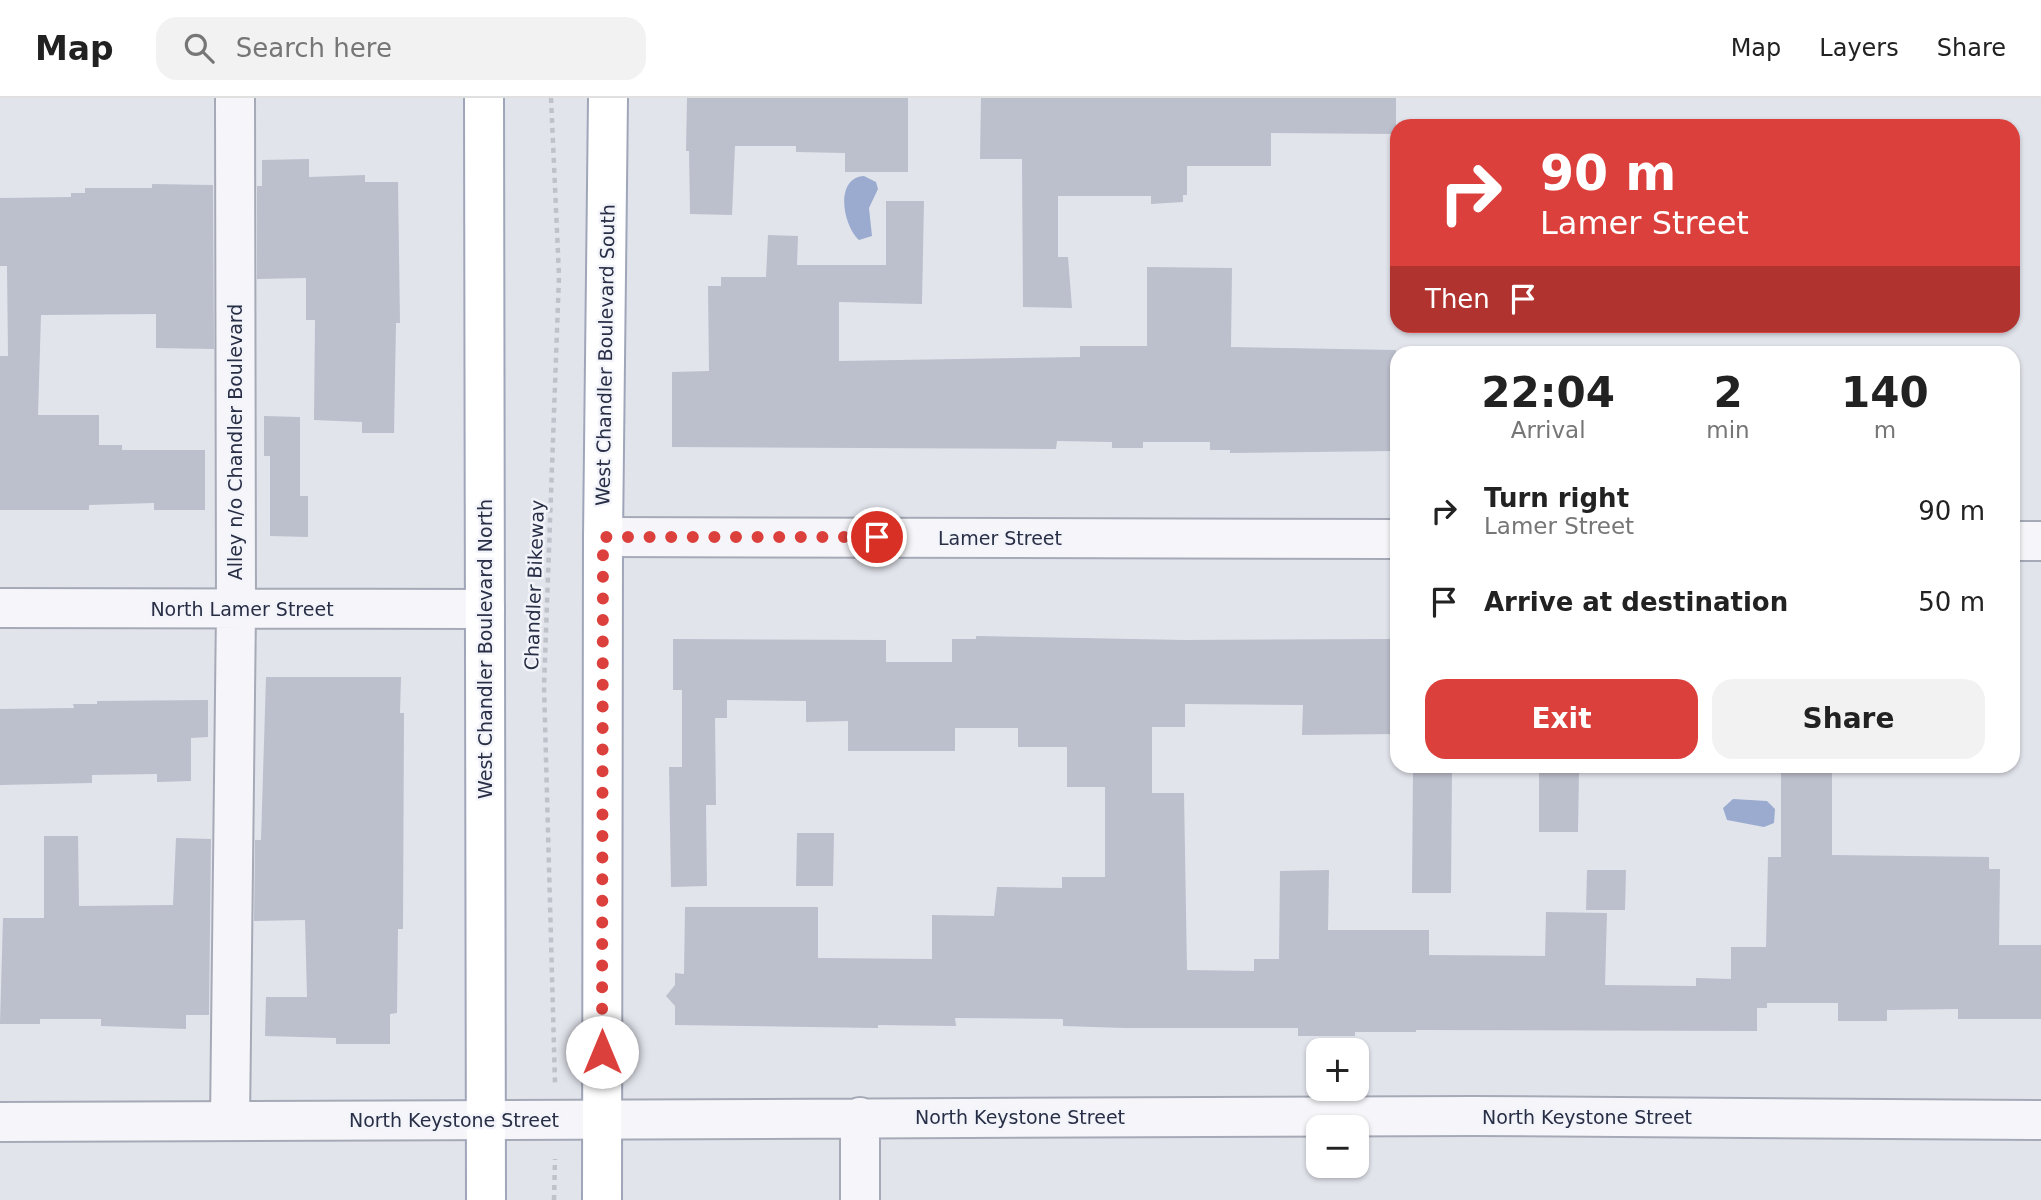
<!DOCTYPE html>
<html lang="en">
<head>
<meta charset="utf-8">
<style>
  body { margin:0; font-family:"DejaVu Sans",sans-serif; background:#f2f2f2; color:#222; height:100vh; display:flex; flex-direction:column; font-size:26px; white-space:nowrap }
  * { box-sizing:border-box; margin:0 }
  p { font-size:23px; color:#767676 }
  .icon { flex:none; width:38px; height:38px; fill:none; stroke:currentColor; stroke-width:2; stroke-linecap:round; stroke-linejoin:round }
  .map { position:relative; flex:1; overflow:hidden }
  .drawer { position:absolute; left:1390px; top:248px; width:630px; height:427px; display:flex; flex-direction:column; background:#fff; border-radius:21px; box-shadow:0 2px 5px #0004 }
  .drawer>* { flex:none }
  .guide { position:absolute; left:1390px; top:21px; width:630px; height:214px; border-radius:21px; box-shadow:0 2px 5px #0004; background:#dc403c; color:#fff; overflow:hidden }
  .controls { position:absolute; left:1306px; top:940px; display:grid; gap:14px }
  .controls a { display:grid; place-items:center; width:63px; height:63px; border-radius:14px; background:#fff; box-shadow:0 2px 5px #0004; font-size:35px }
  .pin { position:absolute; display:grid; place-items:center; width:60px; height:60px; color:#fff; margin:-30px; border:4px solid #fff; border-radius:50%; box-shadow:0 2px 7px #0007 }
  .me { position:absolute; width:77px; margin:-38px; rotate:0deg; stroke-linejoin:round; filter:drop-shadow(0 0 5px #0008) }
  .turn { display:flex; align-items:center; gap:24px; height:147px; padding:0 35px; font-size:32px }
  .turn .icon { width:91px; height:91px; stroke-width:2.5 }
  .turn b { display:block; font-size:49px; line-height:60px }
  .then { display:flex; align-items:center; height:66px; padding:0 35px; background:#0003; gap:14px; font-size:26px }
  .eta { display:flex; justify-content:space-evenly; align-items:center; height:119px; text-align:center }
  .eta b { font-size:42px; font-weight:700; line-height:49px }
  .action { display:flex; gap:14px; margin-top:auto; padding:14px 35px }
  .action a { flex:1; height:80px; border-radius:21px; background:#dc403c; color:#fff; font-size:28px; font-weight:700; line-height:80px; text-align:center }
  .action a+a { background:#f2f2f2; color:#222 }
  ul { padding:0; list-style:none }
  li { display:flex; align-items:center; gap:21px; height:91px; padding:0 35px }
  li div { flex:1 }
  li b { display:block; font-size:26px }
  li em { font-style:normal }
  header { display:flex; align-items:center; gap:42px; box-sizing:border-box; height:98px; padding:0 35px; background:#fff; border-bottom:2px solid #e0e0e0 }
  header strong { font-size:33px }
  nav { display:flex; gap:38px; margin-inline-start:auto; font-size:24px }
  .search { width:490px; height:63px; background:#f2f2f2; display:flex; align-items:center; gap:18px; box-sizing:border-box; padding:0 24px; border-radius:21px; color:#767676; font-size:26px }
  .map>svg:first-child { display:block }
  .water { fill:#9aabcf }
  .building { fill:#bcbfcc }
  .lines { fill:none; stroke-linecap:round; stroke-linejoin:round }
  .minor-casing { stroke:#a6aab7; stroke-width:42 }
  .major-casing { stroke:#a0a6b9; stroke-width:42 }
  .path { stroke:#c0c2cb; stroke-width:4.5; stroke-dasharray:5 5; stroke-linecap:butt }
  .minor { stroke:#f6f6fa; stroke-width:38 }
  .major { stroke:#fff; stroke-width:38 }
  .route { stroke:#dc403c; stroke-width:12; stroke-dasharray:0 21.6 }
  .labels { text-anchor:middle; stroke-width:5; stroke-linejoin:round; paint-order:stroke }
  .street-label { font-size:19px; fill:#282e46; stroke:#f2f4f9 }
</style>
</head>
<body>
<header>
<strong>Map</strong>
<div class="search"><svg class="icon" aria-label="search" viewBox="0 0 24 24"><circle cx="10" cy="10" r="6"/><path d="M15 15l6 6"/></svg>Search here</div>
<nav><a>Map</a><a>Layers</a><a>Share</a></nav>
</header>
<div class="map">
<svg width="2041" height="1102" viewBox="0 0 2041 1102">
  <rect width="100%" height="100%" fill="#e2e4ec"/>
  <path class="water" d="M 864,78 L 876,84 L 878,91 L 869,110 L 872,138 L 859,142 C 843,128 834,80 864,78 Z
    M 1733,701 L 1767,703 L 1775,711 L 1774,725 L 1764,729 L 1727,722 L 1723,710 Z"/>
  <path class="building" d="M 687,0 L 908,0 L 908,74 L 845,74 L 845,55 L 796,54 L 796,48 L 735,48 L 732,117 L 690,116 L 689,53 L 686,53 Z
    M 981,0 L 1396,0 L 1396,36 L 1271,35 L 1271,68 L 1187,68 L 1187,97 L 1183,97 L 1183,104 L 1151,106 L 1151,98 L 1058,98 L 1058,159 L 1068,159 L 1072,210 L 1023,209 L 1022,61 L 980,61 Z
    M 309,61 L 309,79 L 365,77 L 365,84 L 398,84 L 400,225 L 396,225 L 394,335 L 362,335 L 362,324 L 314,322 L 315,222 L 306,222 L 306,180 L 257,181 L 257,88 L 262,88 L 262,62 Z
    M 152,86 L 213,87 L 214,251 L 156,250 L 156,216 L 41,217 L 38,317 L 99,317 L 99,347 L 122,347 L 122,352 L 205,352 L 205,412 L 154,412 L 154,405 L 89,407 L 89,412 L 0,412 L 0,258 L 8,258 L 7,168 L 0,168 L 0,100 L 71,99 L 71,95 L 85,95 L 85,90 L 152,90 Z
    M 886,103 L 924,103 L 922,206 L 839,204 L 839,263 L 1080,259 L 1080,248 L 1147,248 L 1147,169 L 1232,170 L 1231,249 L 1396,252 L 1396,353 L 1230,355 L 1230,352 L 1210,352 L 1210,344 L 1143,344 L 1143,350 L 1112,350 L 1112,344 L 1057,343 L 1056,351 L 672,349 L 672,274 L 709,273 L 708,188 L 721,188 L 721,179 L 766,179 L 768,137 L 798,138 L 797,167 L 886,167 Z
    M 264,318 L 300,319 L 300,398 L 308,398 L 308,439 L 270,438 L 270,358 L 264,358 Z
    M 976,538 L 1185,542 L 1396,541 L 1396,636 L 1302,637 L 1303,607 L 1185,606 L 1185,629 L 1152,629 L 1152,695 L 1184,695 L 1187,872 L 1254,873 L 1254,861 L 1279,861 L 1280,773 L 1329,772 L 1328,832 L 1429,832 L 1429,857 L 1545,858 L 1546,814 L 1607,815 L 1605,887 L 1696,888 L 1696,880 L 1731,881 L 1731,849 L 1766,849 L 1768,759 L 1781,759 L 1781,668 L 1832,668 L 1832,757 L 1989,759 L 1989,771 L 2000,771 L 1999,847 L 2041,847 L 2041,921 L 1958,921 L 1958,911 L 1887,912 L 1887,923 L 1838,923 L 1838,905 L 1767,905 L 1767,910 L 1757,910 L 1757,933 L 1416,932 L 1416,934 L 1355,934 L 1355,938 L 1298,938 L 1298,930 L 1125,930 L 1063,928 L 1063,921 L 955,920 L 956,928 L 878,927 L 878,930 L 675,927 L 675,908 L 666,898 L 675,887 L 675,875 L 684,876 L 685,809 L 818,809 L 818,860 L 932,861 L 932,817 L 994,818 L 997,789 L 1062,790 L 1062,779 L 1105,779 L 1105,689 L 1067,689 L 1067,649 L 1018,649 L 1018,630 L 955,630 L 955,653 L 848,653 L 848,623 L 806,624 L 806,603 L 727,602 L 727,620 L 715,620 L 716,707 L 706,707 L 707,788 L 671,789 L 669,669 L 682,669 L 682,592 L 673,592 L 673,541 L 886,542 L 886,564 L 952,564 L 952,541 L 976,541 Z
    M 266,579 L 401,579 L 400,615 L 404,615 L 403,831 L 398,831 L 397,915 L 390,916 L 390,946 L 336,946 L 336,940 L 265,938 L 266,899 L 307,899 L 305,822 L 254,823 L 255,742 L 261,742 Z
    M 208,602 L 208,639 L 191,640 L 191,683 L 157,684 L 157,676 L 92,677 L 92,685 L 0,687 L 0,611 L 74,610 L 73,606 L 97,606 L 97,603 Z
    M 1413,668 L 1452,668 L 1451,795 L 1412,795 Z
    M 1539,673 L 1579,673 L 1578,734 L 1539,734 Z
    M 797,735 L 834,735 L 833,788 L 796,788 Z
    M 44,738 L 78,738 L 79,808 L 173,807 L 176,740 L 211,741 L 209,917 L 186,917 L 186,931 L 101,928 L 101,921 L 40,921 L 40,926 L 0,926 L 3,820 L 44,820 Z
    M 1587,772 L 1626,772 L 1625,812 L 1586,812 Z"/>
  <g class="lines">
    <defs>
      <path id="minor" d="M 603,439 L 1396,441
        M 2012,443 L 2041,443
        M 0,510 L 485,511
        M 230,1023 L 236,512 L 235,0
        M 0,1024 L 1473,1018 L 2041,1022
        M 860,1102 L 860,1019"/>
      <path id="major" d="M 484,0 L 486,1102
        M 602,1102 L 603,439 L 608,0"/>
    </defs>
    <use href="#minor" class="minor-casing"/>
    <use href="#major" class="major-casing"/>
    <path class="path" d="M 551,0 L 559,178 L 544,588 L 555,986
      M 554,1102 L 555,1061"/>
    <use href="#minor" class="minor"/>
    <use href="#major" class="major"/>
  </g>
  <g class="lines">
    <path class="route" d="M 602,954 L 603,439 L 877,439"/>
  </g>
  <g class="labels">
    <g class="street-label">
      <text transform="translate(605 257) rotate(-89)" y="7">West Chandler Boulevard South</text>
      <text transform="translate(235 344) rotate(-90)" y="7">Alley n/o Chandler Boulevard</text>
      <text x="1000" y="447">Lamer Street</text>
      <text transform="translate(534 487) rotate(-88)" y="7">Chandler Bikeway</text>
      <text x="242" y="518">North Lamer Street</text>
      <text transform="translate(485 551) rotate(-90)" y="7">West Chandler Boulevard North</text>
      <text x="1020" y="1026">North Keystone Street</text>
      <text x="1587" y="1026">North Keystone Street</text>
      <text x="454" y="1029">North Keystone Street</text>
    </g>
  </g>
</svg>
<div class="controls">
<a>+</a>
<a>−</a>
</div>
<div class="pin" style="left:877px;top:439px;background:#d93025"><svg class="icon" aria-label="arrive" viewBox="0 0 24 24"><path d="M6 21V4h12l-3 4 3 4H6"/></svg></div>
<svg class="me" style="left:602px;top:954px" viewBox="-20 -20 40 40"><circle r="19" fill="#fff"/><path d="M0-13L10 11 0 6-10 11z" fill="#dc403c"/></svg>
<div class="guide">
<div class="turn"><svg class="icon" aria-label="right" viewBox="0 0 24 24"><path d="M7 20v-9h11M14 6l5 5-5 5"/></svg><div><b>90 m</b>Lamer Street</div></div>
<div class="then">Then<svg class="icon" aria-label="arrive" viewBox="0 0 24 24"><path d="M6 21V4h12l-3 4 3 4H6"/></svg></div>
</div>
<section class="drawer">
<div class="eta">
<div><b>22:04</b><p>Arrival</p></div>
<div><b>2</b><p>min</p></div>
<div><b>140</b><p>m</p></div>
</div>
<ul>
<li><svg class="icon" aria-label="right" viewBox="0 0 24 24"><path d="M7 20v-9h11M14 6l5 5-5 5"/></svg><div><b>Turn right</b><p>Lamer Street</p></div><em>90 m</em></li>
<li><svg class="icon" aria-label="arrive" viewBox="0 0 24 24"><path d="M6 21V4h12l-3 4 3 4H6"/></svg><div><b>Arrive at destination</b></div><em>50 m</em></li>
</ul>
<div class="action"><a>Exit</a><a>Share</a></div>
</section>
</div>
</body>
</html>
